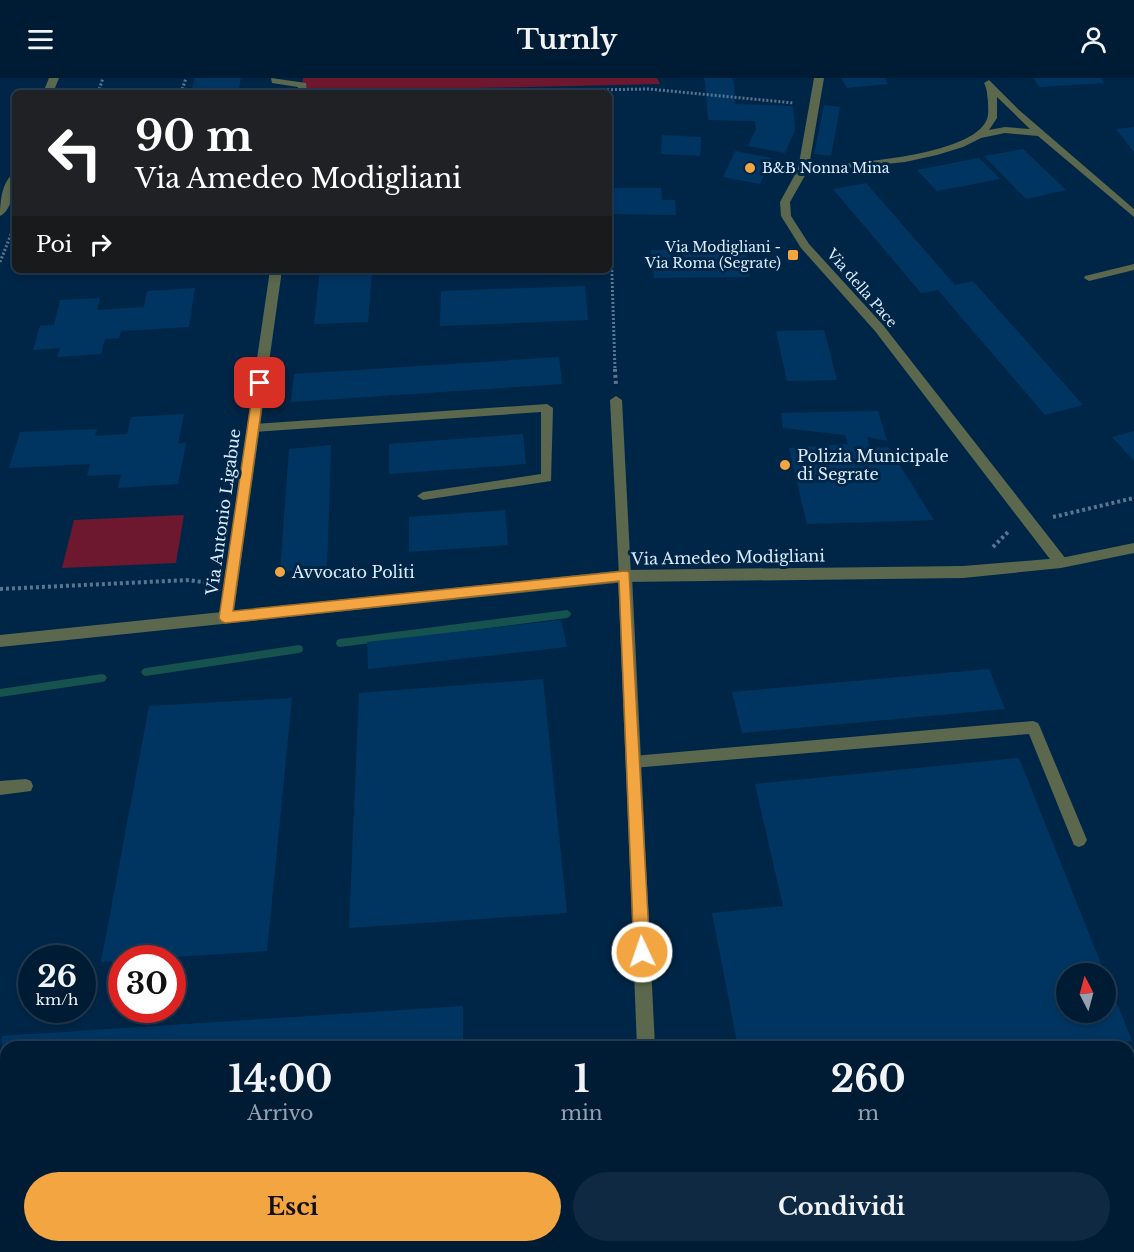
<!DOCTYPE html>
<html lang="it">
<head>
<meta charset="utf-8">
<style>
  body { margin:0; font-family:"Libre Baskerville",serif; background:#0e2941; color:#f1f3f6; height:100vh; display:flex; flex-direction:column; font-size:22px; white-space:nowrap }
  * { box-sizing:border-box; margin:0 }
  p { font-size:20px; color:#95a1ad }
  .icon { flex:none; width:33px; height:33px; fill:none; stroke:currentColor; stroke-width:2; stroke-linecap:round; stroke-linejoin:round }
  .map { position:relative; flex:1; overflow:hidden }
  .details { position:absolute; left:0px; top:963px; width:1134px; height:212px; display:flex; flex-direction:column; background:#001c35; border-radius:18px 18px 0 0; box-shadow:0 3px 9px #0003,0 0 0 2px #223a50 }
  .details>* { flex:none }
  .hud { position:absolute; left:12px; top:12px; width:600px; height:183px; border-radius:9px; box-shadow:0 3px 9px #0003,0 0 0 2px #223a50; background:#202124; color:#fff; overflow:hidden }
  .needle { width:39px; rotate:354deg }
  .tools { position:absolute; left:1056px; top:885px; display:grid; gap:12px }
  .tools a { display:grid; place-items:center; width:60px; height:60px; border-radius:50%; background:#001c35; box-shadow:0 3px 9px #0003,0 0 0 2px #223a50; font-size:30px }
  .speed { position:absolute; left:18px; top:867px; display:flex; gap:12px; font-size:30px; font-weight:700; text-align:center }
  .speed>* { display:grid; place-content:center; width:78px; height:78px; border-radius:50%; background:#001c35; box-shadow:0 3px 9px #0003,0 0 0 2px #223a50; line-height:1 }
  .speed small { font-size:15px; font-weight:400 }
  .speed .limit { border:9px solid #d22; background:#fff; color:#111 }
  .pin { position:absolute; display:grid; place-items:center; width:51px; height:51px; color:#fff; margin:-26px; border-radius:12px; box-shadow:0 3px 9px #0006 }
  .me { position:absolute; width:66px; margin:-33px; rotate:357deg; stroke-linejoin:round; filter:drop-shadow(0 0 4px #0008) }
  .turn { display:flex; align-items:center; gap:21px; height:126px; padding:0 24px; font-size:27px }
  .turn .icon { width:78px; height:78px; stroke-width:2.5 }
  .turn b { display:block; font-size:42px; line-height:51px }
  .then { display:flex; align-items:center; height:57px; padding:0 24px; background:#0003; gap:12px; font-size:22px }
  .eta { display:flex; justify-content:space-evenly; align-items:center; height:102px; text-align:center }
  .eta b { font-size:36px; font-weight:700; line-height:42px }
  .button { display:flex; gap:12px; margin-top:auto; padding:12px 24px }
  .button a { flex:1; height:69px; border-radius:36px; background:#f2a541; color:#111; font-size:24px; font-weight:700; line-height:69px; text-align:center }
  .button a+a { background:#0e2941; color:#f1f3f6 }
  header { display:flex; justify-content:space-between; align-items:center; height:78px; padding:0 24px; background:#001c35; font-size:27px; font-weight:700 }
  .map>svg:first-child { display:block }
  .green { fill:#6d182f }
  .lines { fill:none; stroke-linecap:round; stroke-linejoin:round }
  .stream { fill:#16524e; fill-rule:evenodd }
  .building { fill:#003561 }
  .path-far1 { stroke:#597690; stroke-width:3; stroke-dasharray:2 2; stroke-linecap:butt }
  .path { stroke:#597690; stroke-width:4; stroke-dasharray:3 3; stroke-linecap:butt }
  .service { fill:#5b684e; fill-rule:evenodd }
  .minor { fill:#5b684e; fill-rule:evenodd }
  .tertiary { fill:#5b684e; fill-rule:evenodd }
  .route { fill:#f2a541; stroke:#9d6b2a; stroke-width:1.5 }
  .poi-dot { fill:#f2a541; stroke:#002647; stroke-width:2 }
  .labels { text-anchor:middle; stroke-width:6; stroke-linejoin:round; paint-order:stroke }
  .far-poi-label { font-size:14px; fill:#deedfe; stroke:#002647; text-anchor:start }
  .far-street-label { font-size:14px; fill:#deedfe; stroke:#002647 }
  .poi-label { font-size:16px; fill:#deedfe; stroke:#002647; text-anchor:start }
  .street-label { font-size:16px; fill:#deedfe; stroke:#002647 }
</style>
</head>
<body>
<header><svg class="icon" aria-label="menu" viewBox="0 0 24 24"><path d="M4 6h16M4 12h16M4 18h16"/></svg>Turnly<svg class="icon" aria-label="person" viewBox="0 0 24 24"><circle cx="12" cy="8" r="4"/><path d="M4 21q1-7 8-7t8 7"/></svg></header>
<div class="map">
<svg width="1134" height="1174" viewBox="0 0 1134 1174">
  <rect width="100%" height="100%" fill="#002647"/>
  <path class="green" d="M 303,0 L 657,0 L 660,6 L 302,14 Z
    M 184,437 L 176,485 L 62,490 L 74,442 Z"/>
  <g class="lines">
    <path class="stream" d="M 567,532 L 570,534 L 571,536 L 570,538 L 567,540 L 340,569 L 337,568 L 336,565 L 337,562 L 340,561 Z
      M 299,567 L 302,568 L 303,571 L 302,574 L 299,575 L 146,598 L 143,597 L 141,594 L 143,591 L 146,590 Z
      M 102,596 L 105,597 L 107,600 L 105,603 L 102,604 L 0,619 L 0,611 Z"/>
  </g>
  <path class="building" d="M 195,0 L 241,0 L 238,15 L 191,15 Z
    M 703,0 L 731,0 L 734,4 L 735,26 L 793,28 L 795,52 L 785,75 L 748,68 L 756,51 L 755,43 L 708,42 L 705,3 Z
    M 841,0 L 884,0 L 888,6 L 847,10 Z
    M 1033,0 L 1100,0 L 1104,5 L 1040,9 Z
    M 824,27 L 840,29 L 831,78 L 814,76 Z
    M 1134,49 L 1134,74 L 1116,51 Z
    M 662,57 L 701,59 L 700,78 L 661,76 Z
    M 1023,71 L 1066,112 L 1026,121 L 984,78 Z
    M 735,73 L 771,80 L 760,106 L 723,99 Z
    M 979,80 L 1000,101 L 937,113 L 917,92 Z
    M 866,105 L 955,207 L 973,203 L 1083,327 L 1045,337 L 938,212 L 921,215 L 833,111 Z
    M 609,110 L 661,110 L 662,122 L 675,122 L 676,137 L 609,136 Z
    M 745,171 L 750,199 L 654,200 L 651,172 Z
    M 320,192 L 372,192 L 368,244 L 314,246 Z
    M 585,208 L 588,242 L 440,248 L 441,213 Z
    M 195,210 L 189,249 L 121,253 L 119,260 L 105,261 L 101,276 L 57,279 L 60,270 L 33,272 L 40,248 L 54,247 L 60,222 L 100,220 L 97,232 L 144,229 L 147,213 Z
    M 824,252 L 837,302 L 787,303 L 776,253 Z
    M 559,279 L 562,306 L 291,324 L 294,296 Z
    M 878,333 L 887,363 L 867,359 L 870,370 L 888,369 L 934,442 L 807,446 L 789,370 L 848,366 L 845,357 L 783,350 L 781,335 Z
    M 184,336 L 178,366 L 186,365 L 178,406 L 118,410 L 121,396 L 87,398 L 90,386 L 9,390 L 20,354 L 97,351 L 95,358 L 127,356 L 131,339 Z
    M 1134,353 L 1134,383 L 1112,359 Z
    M 523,356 L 526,386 L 389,396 L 389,366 Z
    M 331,367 L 327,490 L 280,494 L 289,371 Z
    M 505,432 L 508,467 L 409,474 L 409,439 Z
    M 561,542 L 567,569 L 368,591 L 367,564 Z
    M 989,591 L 1005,631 L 742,655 L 732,614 Z
    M 543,601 L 567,835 L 349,850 L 359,615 Z
    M 292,620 L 267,873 L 159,880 L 122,880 L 122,883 L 101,884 L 149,628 Z
    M 1019,680 L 1105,896 L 1066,896 L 1066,934 L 1106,934 L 1106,897 L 1132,963 L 1077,969 L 814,969 L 813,965 L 779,969 L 738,969 L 712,835 L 783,828 L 755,706 Z
    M 463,928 L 463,969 L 6,969 L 6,1122 L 0,1122 L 2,958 Z
    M 1134,1056 L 1134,1174 L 1039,1174 L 1037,1168 L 1128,1168 L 1128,1057 Z
    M 81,1168 L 395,1168 L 395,1174 L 80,1174 Z
    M 772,1168 L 960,1168 L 961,1174 L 773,1174 Z"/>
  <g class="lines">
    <path class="path-far1" d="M 98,15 L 103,0
      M 181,15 L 186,0
      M 411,15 L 649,11 L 794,25
      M 609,166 L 611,166 L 615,292
      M 0,184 L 14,149"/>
    <path class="path" d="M 615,291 L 616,307
      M 1053,439 L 1134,420
      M 993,469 L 1009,453
      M 0,511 L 189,502 L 208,505"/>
    <path class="service" d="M 1134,186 L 1134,192 L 1089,203 L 1084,200 L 1085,198 Z
      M 616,318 L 622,322 L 631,498 L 625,503 L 619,498 L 610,322 Z
      M 547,326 L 553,330 L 551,403 L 423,422 L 417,418 L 423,414 L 541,396 L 541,334 L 253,354 L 247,350 L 253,346 Z
      M 1033,643 L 1038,645 L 1040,649 L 1087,762 L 1084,767 L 1079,769 L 1074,767 L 1029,656 L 633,690 L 628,689 L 626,684 L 628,679 L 633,678 Z
      M 26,701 L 31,703 L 33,708 L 31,713 L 0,717 L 0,703 Z"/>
    <path class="minor" d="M 49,0 L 59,0 L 53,15 L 43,15 Z
      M 271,0 L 306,5 L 307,15 L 297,15 L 298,9 L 272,5 Z
      M 814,0 L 824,0 L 809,88 C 844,86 973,79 987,41 C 989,36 988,28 988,23 C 987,16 987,10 984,5 L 989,2 L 1019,32 L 1134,131 L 1134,139 L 1038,58 L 1005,55 L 981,60 L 963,69 L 937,77 L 905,84 L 807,94 L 790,124 L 791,138 L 809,166 L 883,247 L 1066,481 L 1068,485 L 1066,489 L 1056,489 L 875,253 L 801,170 L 781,138 L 780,124 L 798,91 ZM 997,19 L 1030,51 L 1005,49 L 989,52 L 997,40 Z
      M 15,95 C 15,108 13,132 0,138 C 0,125 2,101 15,95 Z
      M 270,192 L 282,192 L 233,540 L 231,544 L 221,544 L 219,540 Z
      M 625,492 L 630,494 L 632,498 L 655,969 L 637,969 L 618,498 L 620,494 Z
      M 645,1168 L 665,1168 L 665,1174 L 645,1174 Z"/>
    <path class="tertiary" d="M 1134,465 L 1134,475 L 1061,490 L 963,500 L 625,504 L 0,569 L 0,557 L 625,492 L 963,488 L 1061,480 Z"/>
  </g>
  <path class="route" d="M 260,301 L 265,305 L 233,533 L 625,493 L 629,494 L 650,874 L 647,880 L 642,882 L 636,880 L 634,874 L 619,503 L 225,545 L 221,543 L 219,540 L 254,305 Z"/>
  <g class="poi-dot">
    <circle cx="750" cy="90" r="6"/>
    <rect x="787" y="171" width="12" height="12" rx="3"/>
    <circle cx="785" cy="387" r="6"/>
    <circle cx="280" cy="494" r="6"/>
  </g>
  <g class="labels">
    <g class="far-poi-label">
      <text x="762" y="95">B&amp;B Nonna Mina</text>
      <text x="781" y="174" text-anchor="end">Via Modigliani -<tspan x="781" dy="16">Via Roma (Segrate)</tspan></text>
    </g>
    <g class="far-street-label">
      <text transform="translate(862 210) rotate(49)" y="5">Via della Pace</text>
    </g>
    <g class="poi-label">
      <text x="797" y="384">Polizia Municipale<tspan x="797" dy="18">di Segrate</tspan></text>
      <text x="292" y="500">Avvocato Politi</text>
    </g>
    <g class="street-label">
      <text transform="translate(223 434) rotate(-82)" y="6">Via Antonio Ligabue</text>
      <text transform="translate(728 479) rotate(-1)" y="6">Via Amedeo Modigliani</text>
    </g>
  </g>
</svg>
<div class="tools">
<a><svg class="needle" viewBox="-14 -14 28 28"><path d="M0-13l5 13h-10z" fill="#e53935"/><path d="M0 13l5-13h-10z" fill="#95a1ad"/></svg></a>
</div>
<div class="speed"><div>26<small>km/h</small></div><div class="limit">30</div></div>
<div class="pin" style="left:260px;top:305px;background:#d93025"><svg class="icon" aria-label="arrive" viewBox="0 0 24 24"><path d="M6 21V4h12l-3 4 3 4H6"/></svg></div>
<svg class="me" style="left:642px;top:874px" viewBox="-20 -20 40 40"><circle r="17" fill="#f2a541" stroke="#fff" stroke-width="3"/><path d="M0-11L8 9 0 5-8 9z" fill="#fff"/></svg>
<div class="hud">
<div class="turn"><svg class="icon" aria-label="left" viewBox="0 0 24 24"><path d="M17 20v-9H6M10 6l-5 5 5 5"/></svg><div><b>90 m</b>Via Amedeo Modigliani</div></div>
<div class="then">Poi<svg class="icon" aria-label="right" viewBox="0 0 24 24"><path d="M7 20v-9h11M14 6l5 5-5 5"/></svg></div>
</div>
<section class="details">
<div class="eta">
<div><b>14:00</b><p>Arrivo</p></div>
<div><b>1</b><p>min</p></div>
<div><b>260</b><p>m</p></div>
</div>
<div class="button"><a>Esci</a><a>Condividi</a></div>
</section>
</div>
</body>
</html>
